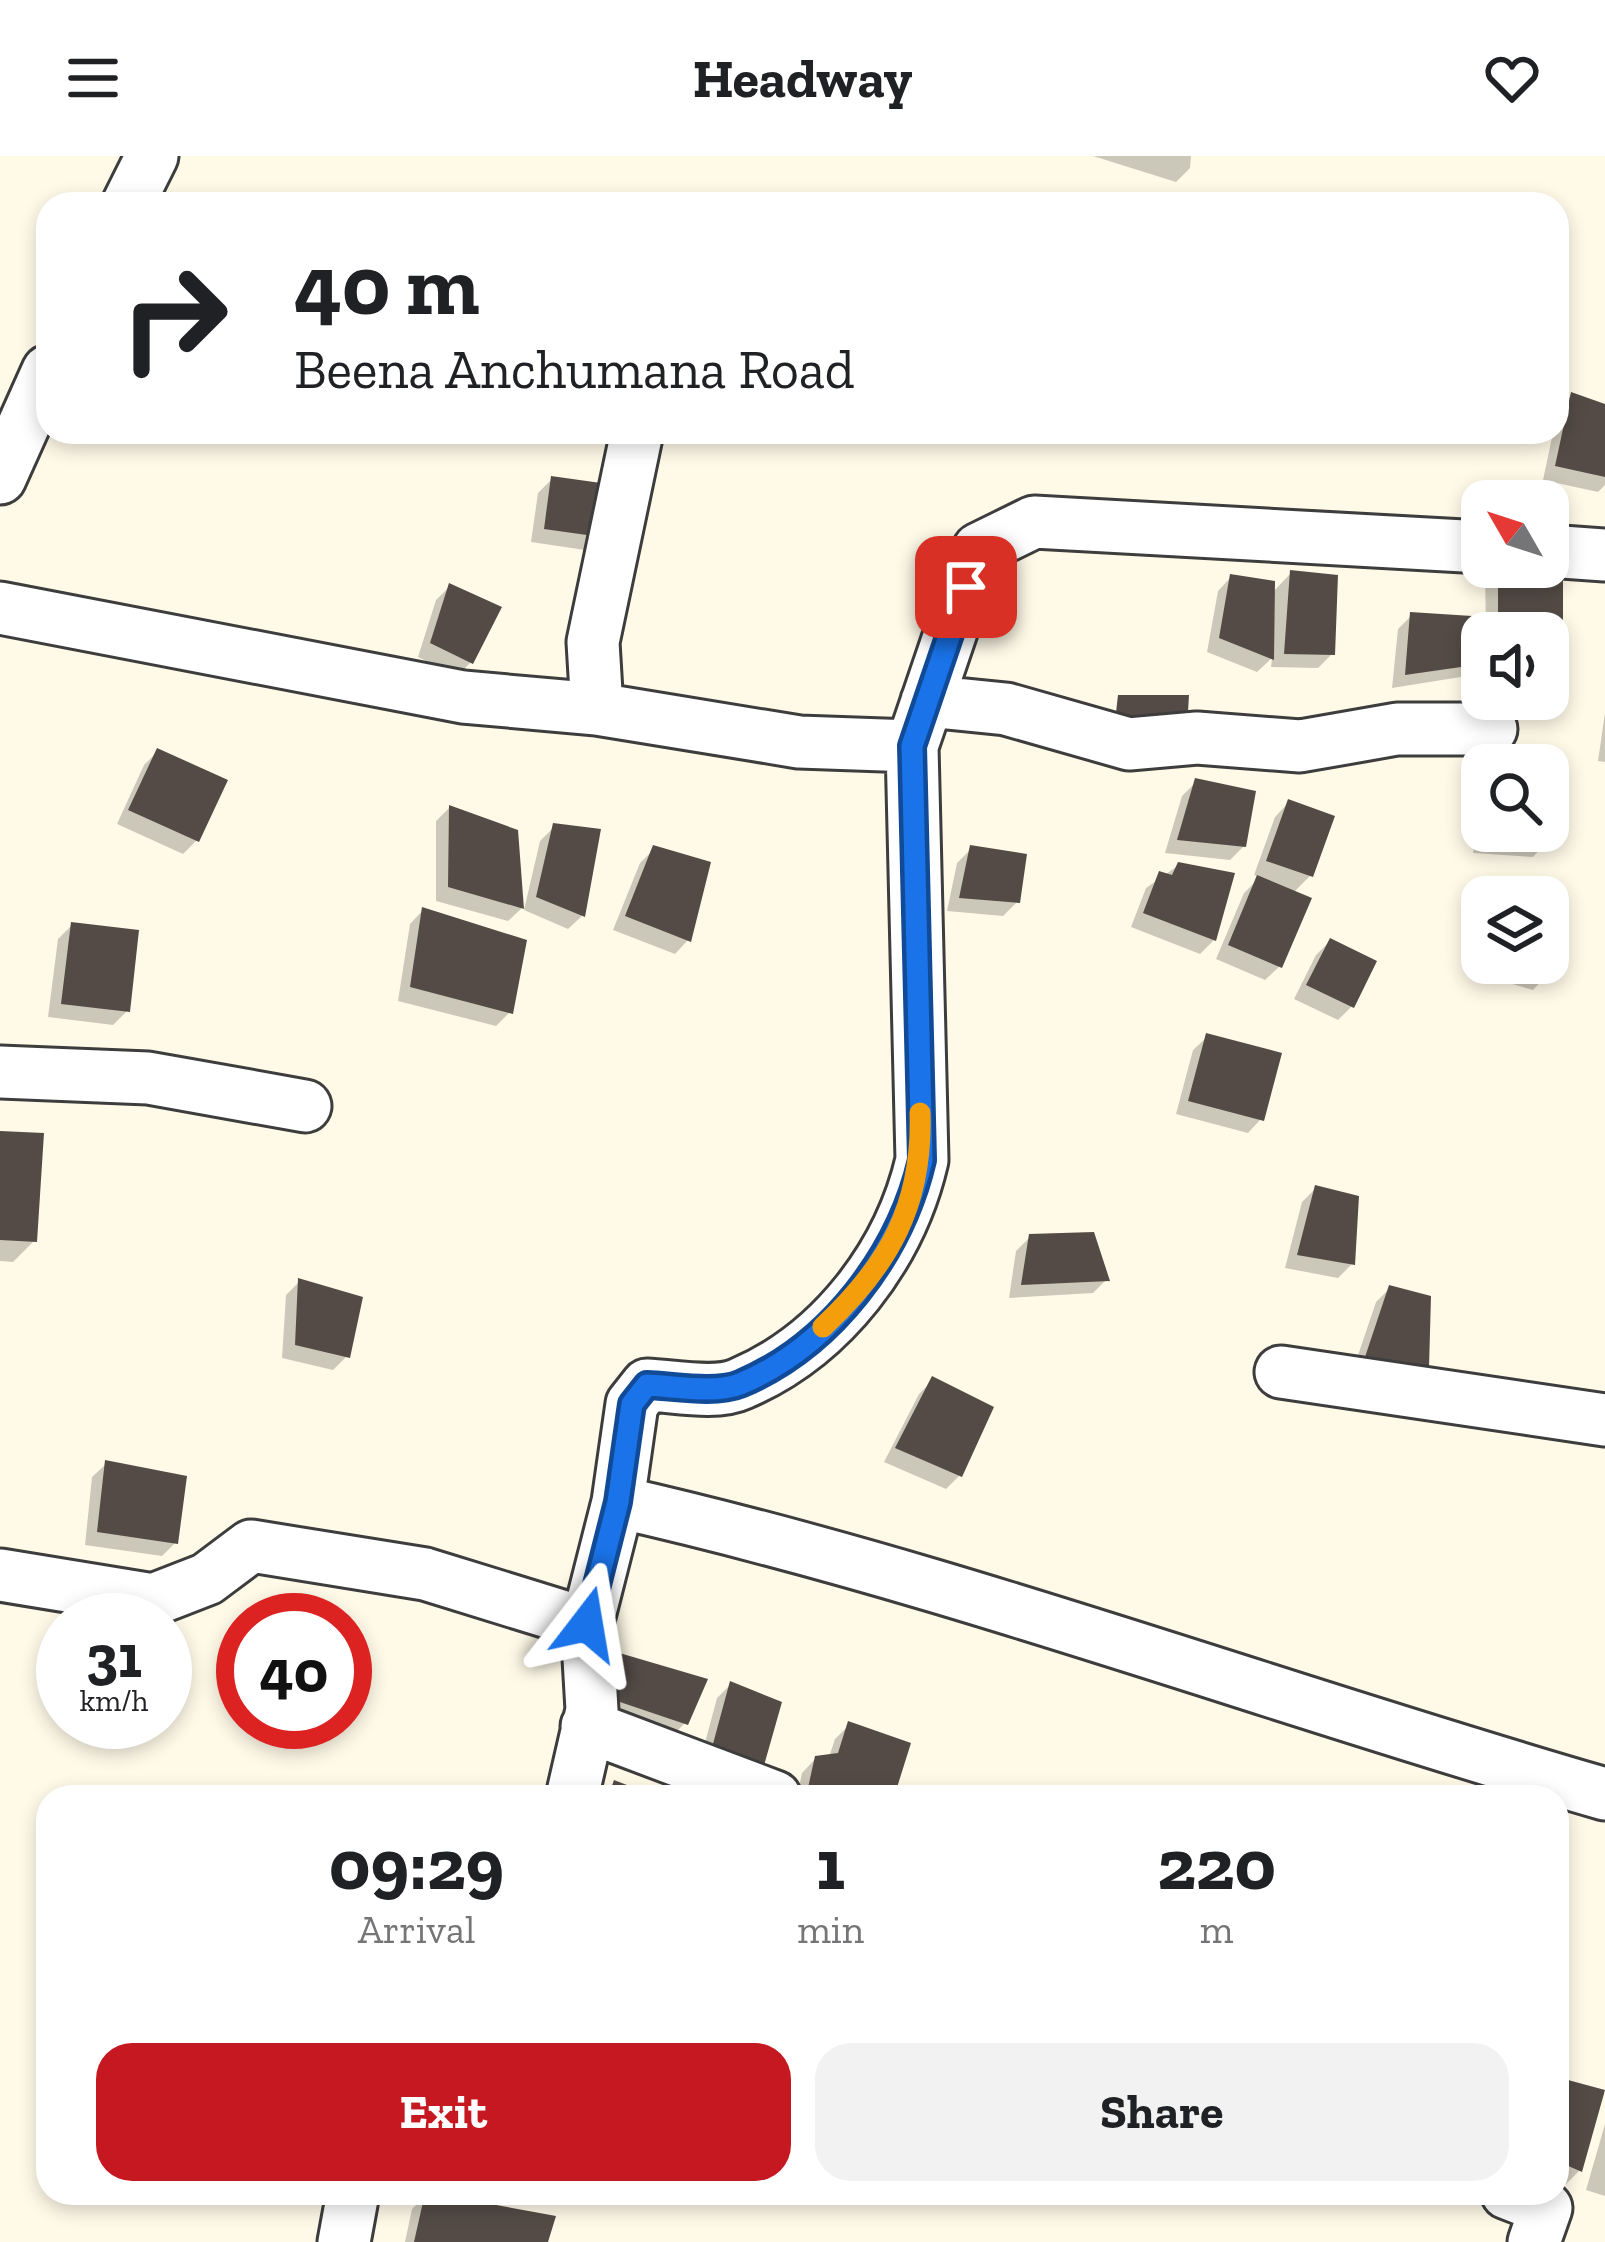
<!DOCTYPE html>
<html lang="en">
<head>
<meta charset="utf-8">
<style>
  body { margin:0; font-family:"Zilla Slab",serif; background:#f2f2f2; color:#202124; height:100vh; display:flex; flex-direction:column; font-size:45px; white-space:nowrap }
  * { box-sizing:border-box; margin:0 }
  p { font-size:39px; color:#757577 }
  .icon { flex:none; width:66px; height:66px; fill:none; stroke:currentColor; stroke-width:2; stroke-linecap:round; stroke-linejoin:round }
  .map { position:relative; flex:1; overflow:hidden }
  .sheet { position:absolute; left:36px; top:1629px; width:1533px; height:420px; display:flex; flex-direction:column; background:#fff; border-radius:36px; box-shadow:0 6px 18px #0003 }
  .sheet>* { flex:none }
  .top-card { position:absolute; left:36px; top:36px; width:1533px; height:252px; border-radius:36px; box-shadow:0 6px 18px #0003; background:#fff; color:#202124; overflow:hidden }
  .needle { width:78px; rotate:309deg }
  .fabs { position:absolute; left:1461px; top:324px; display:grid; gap:24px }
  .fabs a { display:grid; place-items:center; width:108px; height:108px; border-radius:24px; background:#fff; box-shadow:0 6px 18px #0003; font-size:60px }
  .speed { position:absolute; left:36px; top:1437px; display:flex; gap:24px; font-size:60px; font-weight:700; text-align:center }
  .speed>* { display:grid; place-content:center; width:156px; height:156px; border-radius:50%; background:#fff; box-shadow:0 6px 18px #0003; line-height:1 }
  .speed small { font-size:30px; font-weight:400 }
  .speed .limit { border:18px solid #d22; background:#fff; color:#111 }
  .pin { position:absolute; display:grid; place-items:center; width:102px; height:102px; color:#fff; margin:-51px; border-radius:24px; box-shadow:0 6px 18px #0006 }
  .me { position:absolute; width:132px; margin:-66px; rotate:14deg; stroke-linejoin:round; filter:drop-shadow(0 0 9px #0008) }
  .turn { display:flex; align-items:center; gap:42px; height:252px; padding:0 60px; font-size:54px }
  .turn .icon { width:156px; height:156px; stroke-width:2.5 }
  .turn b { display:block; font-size:84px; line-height:102px }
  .eta { display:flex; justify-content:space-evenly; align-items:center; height:204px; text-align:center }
  .eta b { font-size:72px; font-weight:800; line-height:84px }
  .button { display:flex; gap:24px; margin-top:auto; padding:24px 60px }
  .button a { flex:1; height:138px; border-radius:36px; background:#c51820; color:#fff; font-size:48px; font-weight:800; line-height:138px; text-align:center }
  .button a+a { background:#f2f2f2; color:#202124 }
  header { display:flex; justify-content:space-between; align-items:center; height:156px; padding:0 60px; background:#fff; font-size:54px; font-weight:800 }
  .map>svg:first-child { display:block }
  .shadow { fill:#0003 }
  .building { fill:#544b46 }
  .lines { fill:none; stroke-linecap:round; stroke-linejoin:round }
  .minor-casing { stroke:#3d3d3d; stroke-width:57 }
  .minor { stroke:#fff; stroke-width:51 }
  .route-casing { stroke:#114b97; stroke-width:30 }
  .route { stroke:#1a73e8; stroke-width:21 }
  .slow { stroke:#f59e0b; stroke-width:21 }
</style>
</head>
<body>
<header><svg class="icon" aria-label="menu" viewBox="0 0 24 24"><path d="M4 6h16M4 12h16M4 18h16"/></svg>Headway<svg class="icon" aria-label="heart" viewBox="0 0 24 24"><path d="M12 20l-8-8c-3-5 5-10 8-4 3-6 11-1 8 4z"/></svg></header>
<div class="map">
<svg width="1605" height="2086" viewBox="0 0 1605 2086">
  <rect width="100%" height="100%" fill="#fffae8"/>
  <path class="shadow" d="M 1093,0 L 1191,0 L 1190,12 L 1176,26 Z
    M 1572,239 L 1605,251 L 1605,329 L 1598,336 L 1543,324 L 1558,253 Z
    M 552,323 L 598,380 L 585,394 L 531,386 L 538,337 Z
    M 1497,411 L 1560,411 L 1560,471 L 1548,482 L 1548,477 L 1486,471 L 1485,422 Z
    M 1291,417 L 1332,498 L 1318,512 L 1271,511 L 1272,502 L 1257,516 L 1207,496 L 1218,435 L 1231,421 L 1272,437 Z
    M 450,430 L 471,506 L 457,520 L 418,501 L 436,444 Z
    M 1412,459 L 1480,507 L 1467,520 L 1392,532 L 1398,473 Z
    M 1605,557 L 1605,606 L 1598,605 Z
    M 158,595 L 197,684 L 183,698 L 117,668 L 144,609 Z
    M 1196,626 L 1244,690 L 1230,704 L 1165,697 L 1182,640 Z
    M 1288,647 L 1311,719 L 1293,737 L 1279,811 L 1265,824 L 1216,803 L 1244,737 L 1260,721 L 1254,719 L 1275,661 Z
    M 449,652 L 516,676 L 521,753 L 508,765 L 436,745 L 436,665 Z
    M 1482,653 L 1482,675 L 1544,675 L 1546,687 L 1533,701 L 1473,697 Z
    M 554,671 L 582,760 L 568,773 L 524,754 L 540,685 Z
    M 654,693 L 688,784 L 675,798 L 613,774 L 640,707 Z
    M 971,693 L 1017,746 L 1003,760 L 947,755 L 957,707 Z
    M 1179,709 L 1214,784 L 1200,798 L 1131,771 L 1146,732 Z
    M 423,754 L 510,856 L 496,870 L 398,845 L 410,768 Z
    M 72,769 L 127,855 L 113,869 L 48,861 L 58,783 Z
    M 1548,782 L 1558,786 L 1546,820 L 1533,834 L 1478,818 L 1482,801 L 1482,807 L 1548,807 Z
    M 1330,785 L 1352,850 L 1338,864 L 1294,843 L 1316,799 Z
    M 1207,881 L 1261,963 L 1248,977 L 1176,958 L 1193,894 Z
    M 0,978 L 34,1085 L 13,1106 L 0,1105 Z
    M 1315,1033 L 1352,1108 L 1338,1122 L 1285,1112 L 1302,1046 Z
    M 1030,1081 L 1106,1124 L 1093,1137 L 1009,1142 L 1016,1095 Z
    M 299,1126 L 347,1200 L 333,1214 L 282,1202 L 286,1139 Z
    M 1390,1132 L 1426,1211 L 1413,1225 L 1352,1217 L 1376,1146 Z
    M 933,1224 L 960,1319 L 946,1333 L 884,1306 L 919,1238 Z
    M 106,1308 L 176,1386 L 162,1400 L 85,1389 L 92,1321 Z
    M 617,1499 L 685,1567 L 671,1581 L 604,1558 L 604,1513 Z
    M 731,1528 L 779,1548 L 695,1624 L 717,1542 Z
    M 849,1569 L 891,1641 L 797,1641 L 802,1617 L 816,1602 L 829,1601 L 835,1583 Z
    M 1569,1927 L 1604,1937 L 1580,2014 L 1566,2028 L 1557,2024 L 1557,1940 Z
    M 1605,1968 L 1605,2040 L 1586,2034 Z
    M 426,2039 L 545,2086 L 405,2086 L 412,2053 Z"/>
  <path class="building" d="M 1571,236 L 1605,248 L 1605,321 L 1555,310 Z
    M 551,320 L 608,328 L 601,381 L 544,373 Z
    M 1563,408 L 1563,472 L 1498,458 L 1498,411 Z
    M 1290,414 L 1338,419 L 1335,499 L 1284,498 Z
    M 1230,418 L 1275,425 L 1274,504 L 1219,482 Z
    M 449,427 L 502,451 L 473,508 L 430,487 Z
    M 1410,456 L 1472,460 L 1482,508 L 1405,519 Z
    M 1118,539 L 1189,539 L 1187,573 L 1114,574 Z
    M 157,592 L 228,624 L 199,686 L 128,654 Z
    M 1195,622 L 1256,635 L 1246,691 L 1177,684 Z
    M 1288,643 L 1335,660 L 1313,721 L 1266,705 Z
    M 449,649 L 518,674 L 524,753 L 448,731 Z
    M 553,667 L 601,673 L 585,761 L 536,741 Z
    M 1487,675 L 1547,675 L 1549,688 L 1485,684 Z
    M 653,689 L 711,706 L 691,786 L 625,760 Z
    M 970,689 L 1027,698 L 1020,747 L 959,742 Z
    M 1178,706 L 1235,717 L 1216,785 L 1143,757 L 1159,715 L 1172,719 Z
    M 1257,719 L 1312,742 L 1282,812 L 1228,789 Z
    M 422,751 L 527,784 L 513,858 L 410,831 Z
    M 71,766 L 139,774 L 130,856 L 61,848 Z
    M 1548,779 L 1562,784 L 1549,821 L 1503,808 L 1548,807 Z
    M 1330,782 L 1377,805 L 1354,852 L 1306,829 Z
    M 1206,877 L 1282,897 L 1264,965 L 1188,945 Z
    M 0,975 L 44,977 L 37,1086 L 0,1084 Z
    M 1315,1029 L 1359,1040 L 1355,1109 L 1297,1099 Z
    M 1094,1076 L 1110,1125 L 1021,1129 L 1029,1078 Z
    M 298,1122 L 363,1141 L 350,1202 L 295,1189 Z
    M 1389,1129 L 1431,1140 L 1429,1212 L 1364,1204 Z
    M 932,1220 L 994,1251 L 962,1321 L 895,1292 Z
    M 105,1304 L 187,1320 L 178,1388 L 97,1376 Z
    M 616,1496 L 708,1523 L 688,1569 L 617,1545 Z
    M 730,1525 L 782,1546 L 759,1627 L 707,1610 Z
    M 848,1565 L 911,1587 L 894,1641 L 806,1641 L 815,1600 L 838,1597 Z
    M 614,1624 L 658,1641 L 608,1641 Z
    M 1568,1924 L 1605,1934 L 1582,2016 L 1557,2005 L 1557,1953 Z
    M 425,2037 L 431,2037 L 556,2060 L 548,2086 L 414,2086 Z"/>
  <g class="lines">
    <defs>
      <path id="minor" d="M 128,48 L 152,0
        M 0,322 L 48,215
        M 1548,395 L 1605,399
        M 0,452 L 463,541 L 597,553 L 799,586 L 912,590
        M 927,545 L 1006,553 L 1129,588 L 1197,582 L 1300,590 L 1397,573 L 1491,573
        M 597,553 L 593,486 L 637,276
        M 0,916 L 148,922 L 305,950
        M 1281,1216 L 1605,1264
        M 618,1346 C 953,1422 1275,1543 1605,1638
        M 0,1419 L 153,1444 L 207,1423 L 251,1390 L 425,1418 L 587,1468
        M 587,1570 L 775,1641
        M 572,1641 L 592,1554 L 587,1468 L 618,1346 L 632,1248 L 647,1229 C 673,1230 717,1239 740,1228 C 832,1189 900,1099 922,1004 L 912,590 L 979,393 L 1034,366 L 1482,391
        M 1507,2037 L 1546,2052 L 1534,2086
        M 344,2086 L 353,2037"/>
    </defs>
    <use href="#minor" class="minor-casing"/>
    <use href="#minor" class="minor"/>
  </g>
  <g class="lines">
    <defs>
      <path id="route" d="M 587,1468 L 618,1346 L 632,1248 L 647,1229 C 673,1230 716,1238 740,1228 C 831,1190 900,1098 922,1004 L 912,590 L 966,431"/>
    </defs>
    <use href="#route" class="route-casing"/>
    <use href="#route" class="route"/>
    <path class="slow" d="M 823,1171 C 889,1109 923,1049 920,957"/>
  </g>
</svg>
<div class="fabs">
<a><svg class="needle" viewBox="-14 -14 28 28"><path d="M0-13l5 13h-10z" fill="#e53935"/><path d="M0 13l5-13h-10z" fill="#757577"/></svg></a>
<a><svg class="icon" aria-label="sound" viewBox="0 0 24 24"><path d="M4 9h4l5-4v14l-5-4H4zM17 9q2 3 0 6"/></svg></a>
<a><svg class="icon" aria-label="search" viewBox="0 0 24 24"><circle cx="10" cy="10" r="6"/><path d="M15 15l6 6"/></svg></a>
<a><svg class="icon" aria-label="layers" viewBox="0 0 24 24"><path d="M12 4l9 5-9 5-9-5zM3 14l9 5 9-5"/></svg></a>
</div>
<div class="speed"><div>31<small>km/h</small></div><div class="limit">40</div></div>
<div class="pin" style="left:966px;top:431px;background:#d93025"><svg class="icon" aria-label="arrive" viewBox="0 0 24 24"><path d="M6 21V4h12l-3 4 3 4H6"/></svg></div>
<svg class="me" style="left:587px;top:1468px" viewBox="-20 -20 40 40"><path d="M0-17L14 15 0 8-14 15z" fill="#1a73e8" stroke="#fff" stroke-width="4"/></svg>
<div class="top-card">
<div class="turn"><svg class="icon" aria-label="right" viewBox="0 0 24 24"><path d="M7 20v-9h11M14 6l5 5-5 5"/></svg><div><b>40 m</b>Beena Anchumana Road</div></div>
</div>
<section class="sheet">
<div class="eta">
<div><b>09:29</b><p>Arrival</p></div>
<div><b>1</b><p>min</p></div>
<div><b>220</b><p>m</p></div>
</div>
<div class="button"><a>Exit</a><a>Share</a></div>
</section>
</div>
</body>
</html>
